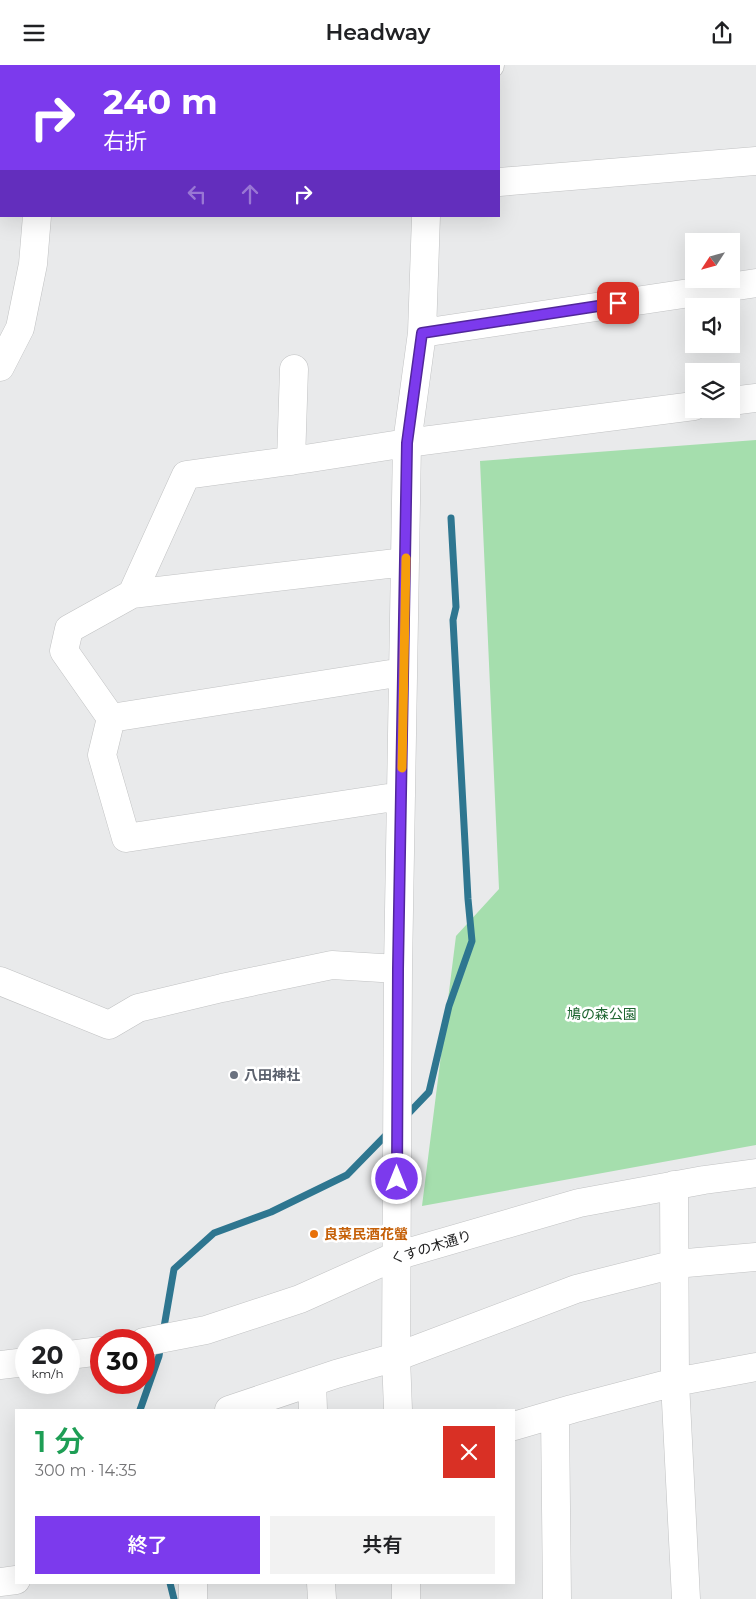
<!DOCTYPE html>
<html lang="ja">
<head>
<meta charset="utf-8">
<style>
  body { margin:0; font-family:Montserrat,"Noto Sans JP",sans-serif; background:#f2f2f2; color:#202124; height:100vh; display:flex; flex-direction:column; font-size:19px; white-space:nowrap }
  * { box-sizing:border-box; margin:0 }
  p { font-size:16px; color:#757577 }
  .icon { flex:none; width:28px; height:28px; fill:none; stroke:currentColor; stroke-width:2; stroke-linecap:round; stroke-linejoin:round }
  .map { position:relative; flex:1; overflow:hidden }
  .sheet { position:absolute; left:15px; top:1344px; width:500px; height:175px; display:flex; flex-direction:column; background:#fff; border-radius:0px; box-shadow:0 5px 20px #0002 }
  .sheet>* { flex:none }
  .guide { position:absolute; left:0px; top:0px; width:500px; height:152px; box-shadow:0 5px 20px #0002; background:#7c3aed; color:#fff; overflow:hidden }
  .needle { width:32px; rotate:234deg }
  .fabs { position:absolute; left:685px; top:168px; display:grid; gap:10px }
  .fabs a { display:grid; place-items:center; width:55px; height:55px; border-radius:0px; background:#fff; box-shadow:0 5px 20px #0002; font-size:25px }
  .speed { position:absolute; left:15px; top:1264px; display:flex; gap:10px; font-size:25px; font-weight:700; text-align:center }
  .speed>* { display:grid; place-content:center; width:65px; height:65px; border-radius:50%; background:#fff; box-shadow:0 5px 20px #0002; line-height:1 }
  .speed small { font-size:12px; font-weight:400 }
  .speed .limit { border:8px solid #d22; background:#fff; color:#111 }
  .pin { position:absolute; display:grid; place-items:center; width:42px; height:42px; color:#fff; margin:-21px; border-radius:10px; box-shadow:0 2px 8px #0006 }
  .me { position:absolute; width:55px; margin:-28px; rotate:0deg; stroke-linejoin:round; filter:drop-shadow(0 0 4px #0008) }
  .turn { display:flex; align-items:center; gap:18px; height:105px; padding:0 20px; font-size:22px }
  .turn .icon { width:65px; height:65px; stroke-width:2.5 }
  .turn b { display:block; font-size:35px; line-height:42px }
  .lanes { display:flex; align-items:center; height:48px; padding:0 20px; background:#0003; justify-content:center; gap:25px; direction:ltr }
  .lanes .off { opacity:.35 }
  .round { display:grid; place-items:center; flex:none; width:52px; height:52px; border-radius:0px; background:#f2f2f2 }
  .overview { display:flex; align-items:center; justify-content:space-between; height:85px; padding:0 20px }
  h1 { font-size:30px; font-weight:600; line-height:38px; color:#1e9e55 }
  .button { display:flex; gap:10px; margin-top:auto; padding:10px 20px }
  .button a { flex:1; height:58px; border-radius:0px; background:#7c3aed; color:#fff; font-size:20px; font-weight:600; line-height:58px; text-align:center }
  .button a+a { background:#f2f2f2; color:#202124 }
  header { display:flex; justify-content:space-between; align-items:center; height:65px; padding:0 20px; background:#fff; font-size:22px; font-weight:600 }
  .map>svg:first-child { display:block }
  .industrial { fill:#ebdeca }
  .green { fill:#a5dead }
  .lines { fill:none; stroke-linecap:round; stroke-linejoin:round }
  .stream { stroke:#2e7690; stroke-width:7 }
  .minor-casing { stroke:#c1c2c3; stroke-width:29 }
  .major-casing { stroke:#9d5545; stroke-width:29 }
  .minor { stroke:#fff; stroke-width:28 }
  .major { stroke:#eeaa9b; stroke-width:28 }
  .route-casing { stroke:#51269a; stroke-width:12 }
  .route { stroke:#7c3aed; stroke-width:9 }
  .slow { stroke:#f59e0b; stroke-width:9 }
  .worship-dot { fill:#6b7280; stroke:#fff; stroke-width:2 }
  .food-dot { fill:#e8710a; stroke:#fff; stroke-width:2 }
  .labels { text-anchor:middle; stroke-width:5; stroke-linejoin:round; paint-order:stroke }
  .park-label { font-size:14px; fill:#1d6530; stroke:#fff }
  .worship-label { font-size:14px; font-weight:bold; fill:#5b616d; stroke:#fff; text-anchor:start }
  .food-label { font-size:14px; font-weight:bold; fill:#c56008; stroke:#fff; text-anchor:start }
  .street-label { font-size:14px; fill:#1e1e1f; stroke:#fff }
</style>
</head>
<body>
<header><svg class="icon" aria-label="menu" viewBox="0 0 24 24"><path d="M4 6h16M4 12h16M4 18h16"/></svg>Headway<svg class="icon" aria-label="share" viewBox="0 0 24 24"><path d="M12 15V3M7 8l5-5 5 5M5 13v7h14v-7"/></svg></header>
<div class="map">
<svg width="756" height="1534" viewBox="0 0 756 1534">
  <rect width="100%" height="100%" fill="#e9eaeb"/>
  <path class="industrial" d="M 0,0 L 275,0 L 274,1 L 1,1 L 1,117 L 0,117 Z"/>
  <path class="green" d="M 756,375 L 756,1080 L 422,1141 L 456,871 L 499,824 L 480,396 Z"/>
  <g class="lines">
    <path class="stream" d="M 406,1051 L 429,1027 L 449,941 L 472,876 L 468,834 L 453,555 L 456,542 L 451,453
      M 163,1268 L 174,1204 L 214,1168 L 271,1147 L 347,1110 L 389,1067
      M 140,1345 L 159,1291 L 161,1279
      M 170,1518 L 174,1534"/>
    <defs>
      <path id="minor" d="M 431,0 L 431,1
        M 480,1 L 490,0
        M 499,117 L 756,96
        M 422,268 L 756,218
        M 0,302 L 20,263 L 33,199 L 37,151
        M 731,336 L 756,333
        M 291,396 L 294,304
        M 132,529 L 186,410 L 311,393 L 407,378 L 694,341
        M 111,653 L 403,607
        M 401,731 L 126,773 L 102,690 L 111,653 L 64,586 L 69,564 L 132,529 L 405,497
        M 0,916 L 109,960 L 138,943 L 222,923 L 332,900 L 398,904
        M 674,1120 L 675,1317 L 686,1534
        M 144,1277 L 206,1265 L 300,1234 L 396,1191 L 579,1138 L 704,1115 L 756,1108
        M 69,1290 L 101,1286
        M 0,1300 L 26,1297
        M 312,1317 L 313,1345
        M 229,1345 L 336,1309 L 396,1292 L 576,1224 L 675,1199 L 756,1192
        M 398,1345 L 396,1292 L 398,904 L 407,378 L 422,268 L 426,151
        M 555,1349 L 557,1534
        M 514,1361 L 572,1344 L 675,1317 L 756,1302
        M 0,1517 L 16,1515
        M 321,1518 L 322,1534
        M 406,1518 L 406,1534
        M 193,1534 L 193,1518"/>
      <path id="major" d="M 292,1 L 294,0
        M 0,131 L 1,131"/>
    </defs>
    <use href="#minor" class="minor-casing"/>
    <use href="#major" class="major-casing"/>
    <use href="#minor" class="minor"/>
    <use href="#major" class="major"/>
  </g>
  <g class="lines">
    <defs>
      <path id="route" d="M 397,1114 L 398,904 L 407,378 L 422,268 L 618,238"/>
    </defs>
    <use href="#route" class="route-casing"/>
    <use href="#route" class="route"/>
    <path class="slow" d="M 402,703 L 406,493"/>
  </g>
  <circle class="worship-dot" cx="234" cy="1010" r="5"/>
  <circle class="food-dot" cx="314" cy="1169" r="5"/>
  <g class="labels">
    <g class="park-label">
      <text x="602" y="954">鳩の森公園</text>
    </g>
    <g class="worship-label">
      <text x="244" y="1015">八田神社</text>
    </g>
    <g class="food-label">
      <text x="324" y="1174">良菜民酒花螢</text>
    </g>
    <g class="street-label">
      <text transform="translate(431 1182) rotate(-17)" y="5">くすの木通り</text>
    </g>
  </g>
</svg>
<div class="fabs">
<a><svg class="needle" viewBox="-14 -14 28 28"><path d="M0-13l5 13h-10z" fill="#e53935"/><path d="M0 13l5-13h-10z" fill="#757577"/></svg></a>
<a><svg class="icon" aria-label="sound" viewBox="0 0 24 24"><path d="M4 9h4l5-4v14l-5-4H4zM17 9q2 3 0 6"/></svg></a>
<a><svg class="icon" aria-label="layers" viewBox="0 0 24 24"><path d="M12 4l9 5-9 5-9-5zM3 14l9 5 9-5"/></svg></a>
</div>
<div class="speed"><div>20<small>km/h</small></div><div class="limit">30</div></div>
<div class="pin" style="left:618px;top:238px;background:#d93025"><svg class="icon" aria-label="arrive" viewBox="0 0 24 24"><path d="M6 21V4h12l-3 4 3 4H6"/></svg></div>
<svg class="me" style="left:397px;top:1114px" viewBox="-20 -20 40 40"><circle r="17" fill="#7c3aed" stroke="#fff" stroke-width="3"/><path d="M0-11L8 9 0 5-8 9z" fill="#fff"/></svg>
<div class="guide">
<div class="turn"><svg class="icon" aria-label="right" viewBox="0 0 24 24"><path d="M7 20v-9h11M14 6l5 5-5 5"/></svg><div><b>240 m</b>右折</div></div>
<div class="lanes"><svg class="icon off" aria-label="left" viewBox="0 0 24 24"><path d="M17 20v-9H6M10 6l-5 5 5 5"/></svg><svg class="icon off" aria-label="ahead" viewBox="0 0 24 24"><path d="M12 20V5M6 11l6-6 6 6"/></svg><svg class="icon" aria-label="right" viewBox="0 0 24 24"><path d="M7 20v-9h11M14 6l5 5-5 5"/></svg></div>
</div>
<section class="sheet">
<div class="overview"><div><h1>1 分</h1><p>300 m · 14:35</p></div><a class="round" style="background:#d93025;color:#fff"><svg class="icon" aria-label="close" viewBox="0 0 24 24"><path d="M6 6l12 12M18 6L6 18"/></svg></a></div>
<div class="button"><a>終了</a><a>共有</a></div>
</section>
</div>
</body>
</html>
